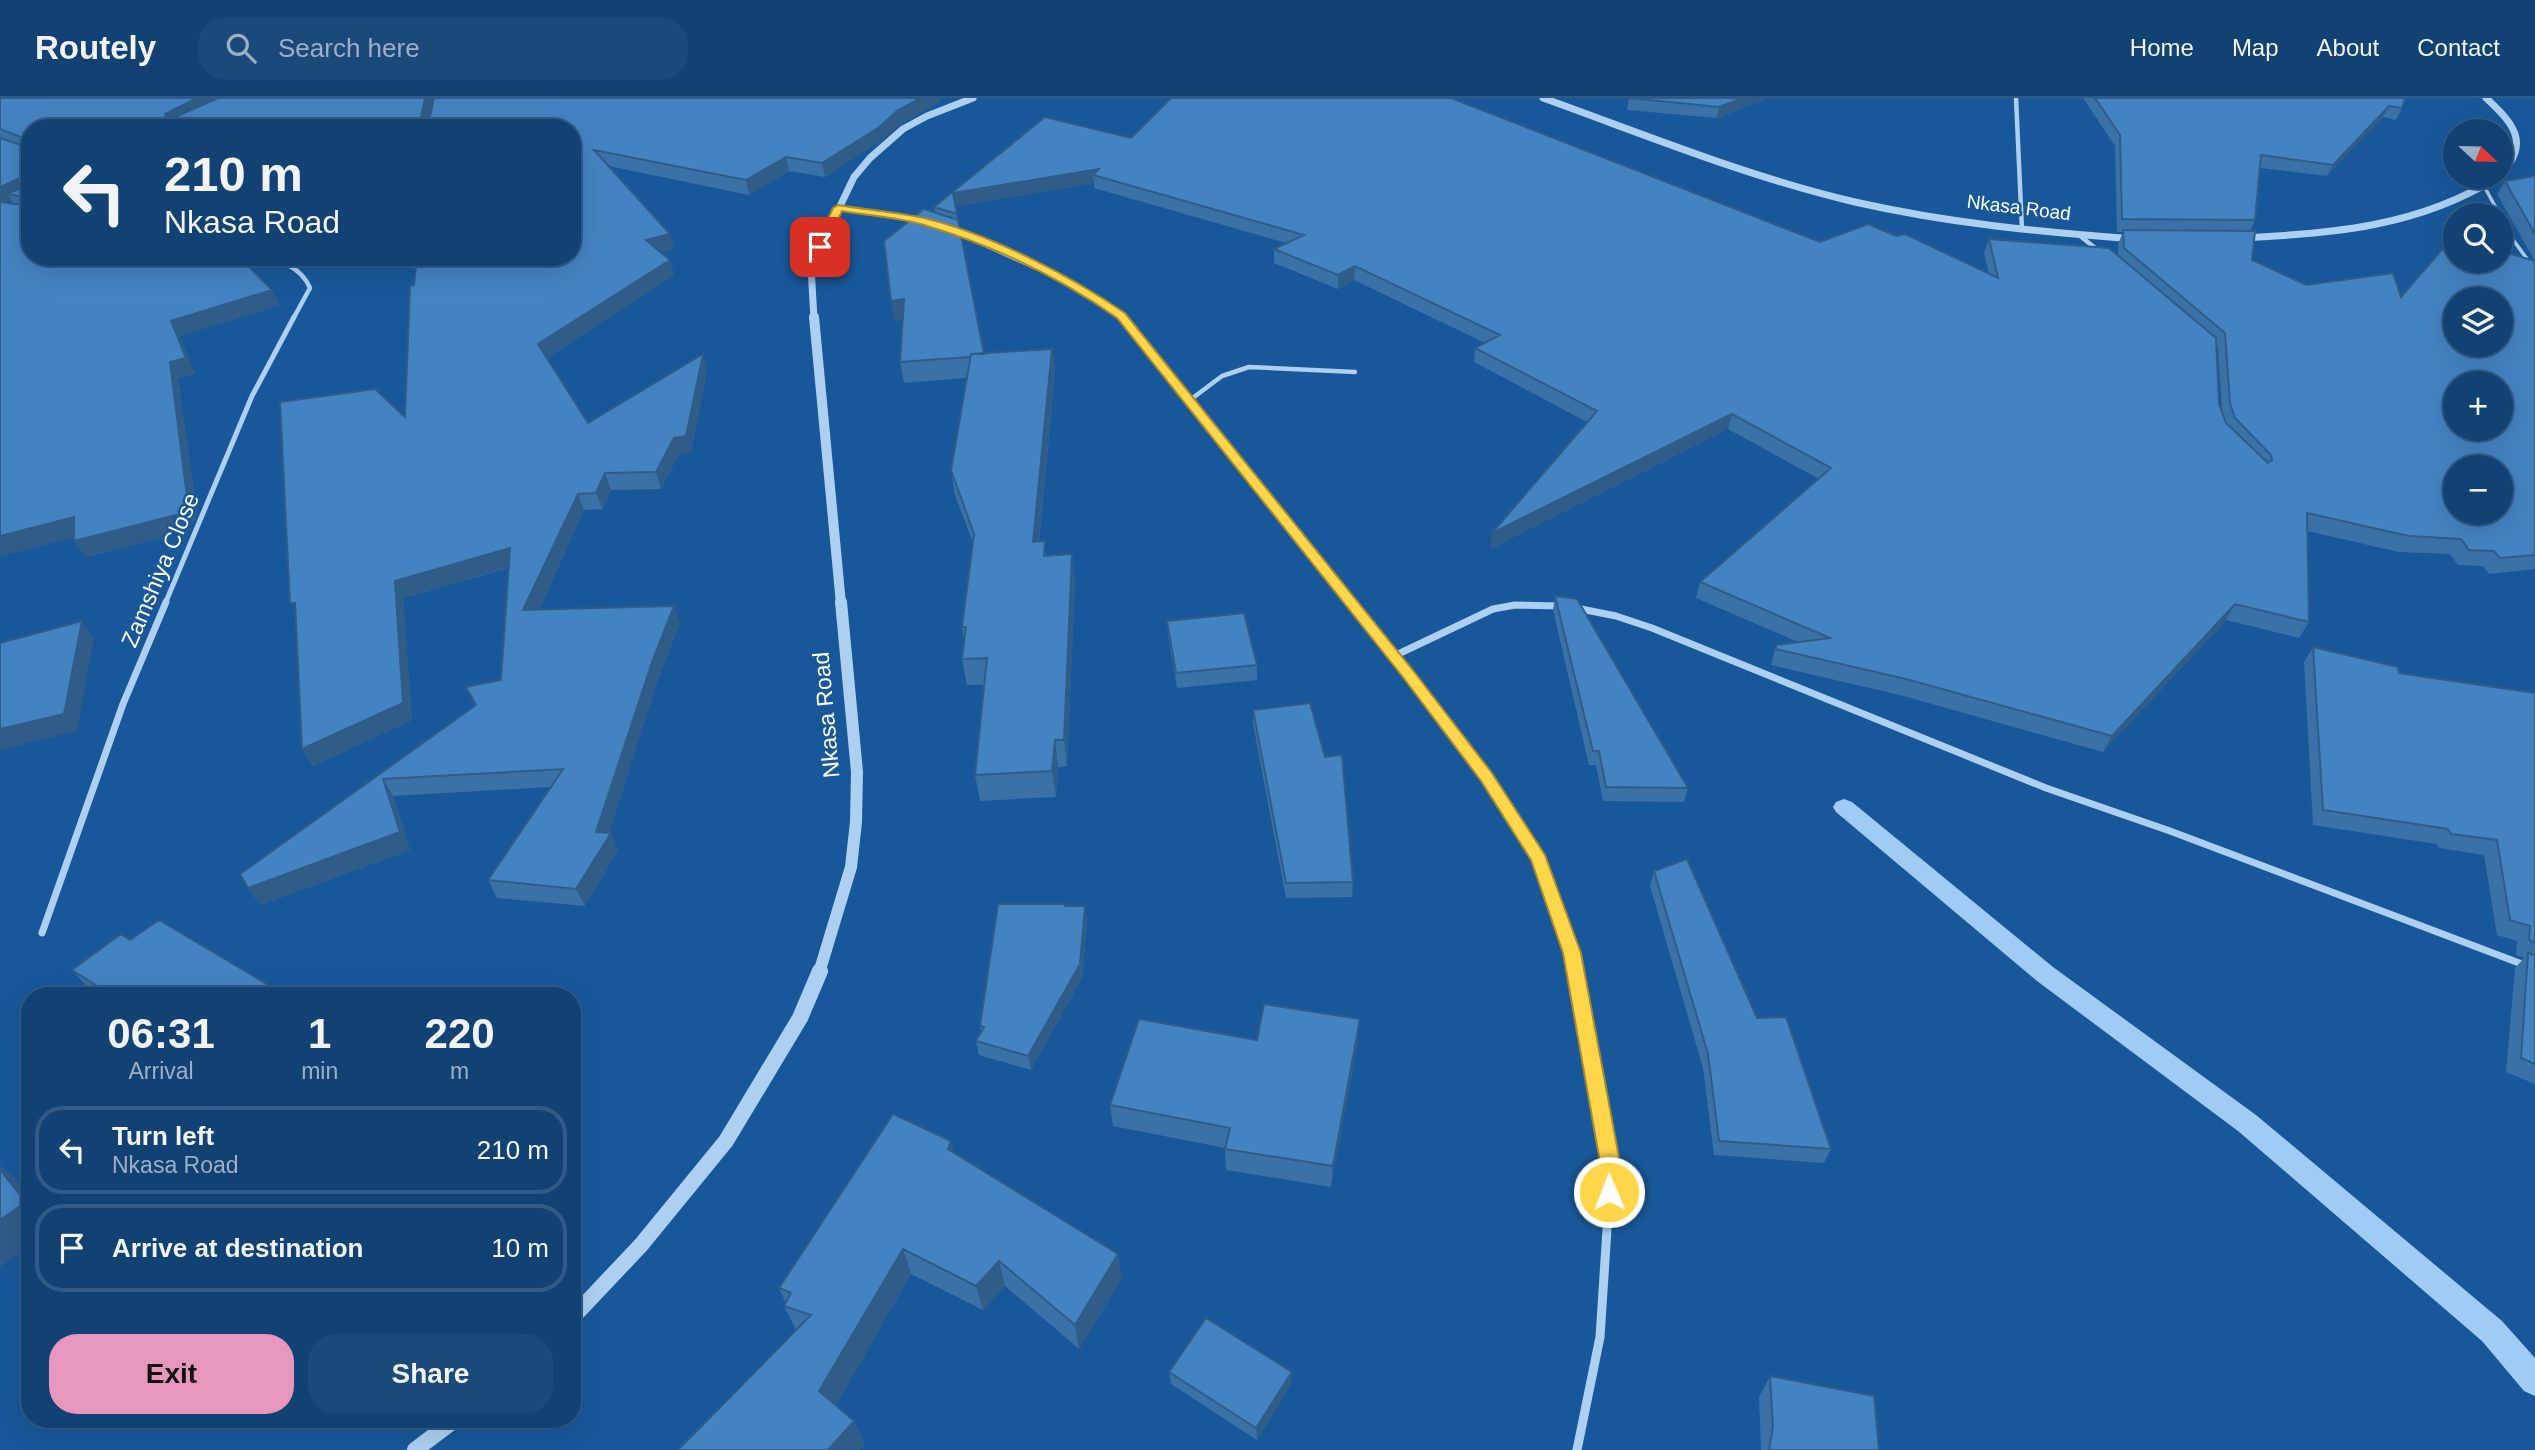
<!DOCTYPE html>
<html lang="en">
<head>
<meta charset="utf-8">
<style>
  body { margin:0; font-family:Arial,sans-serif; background:#1b4979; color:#f1f3f6; height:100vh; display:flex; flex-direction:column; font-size:26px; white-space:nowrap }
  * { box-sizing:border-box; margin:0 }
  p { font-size:23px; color:#9cb0c5 }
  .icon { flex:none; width:38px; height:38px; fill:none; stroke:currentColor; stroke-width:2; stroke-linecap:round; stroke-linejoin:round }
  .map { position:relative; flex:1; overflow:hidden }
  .drawer { position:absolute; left:21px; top:889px; width:560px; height:441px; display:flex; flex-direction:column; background:#124274; border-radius:28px; box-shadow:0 7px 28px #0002,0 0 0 2px #315b86 }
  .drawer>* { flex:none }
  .banner { position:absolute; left:21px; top:21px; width:560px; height:147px; border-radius:28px; box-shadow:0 7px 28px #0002,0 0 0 2px #315b86; background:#124274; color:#f1f3f6; overflow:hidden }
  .needle { width:46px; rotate:112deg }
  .controls { position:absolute; left:2443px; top:21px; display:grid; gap:14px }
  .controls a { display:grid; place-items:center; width:70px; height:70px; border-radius:50%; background:#124274; box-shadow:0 7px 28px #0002,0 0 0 2px #315b86; font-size:35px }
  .pin { position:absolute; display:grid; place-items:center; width:60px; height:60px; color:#fff; margin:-30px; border-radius:14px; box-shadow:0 4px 10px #0006 }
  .me { position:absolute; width:77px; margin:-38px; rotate:359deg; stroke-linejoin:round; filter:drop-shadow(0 0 5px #0008) }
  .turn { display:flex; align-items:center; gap:24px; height:147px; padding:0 28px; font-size:32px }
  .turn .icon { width:91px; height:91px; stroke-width:2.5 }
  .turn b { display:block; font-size:49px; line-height:60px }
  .eta { display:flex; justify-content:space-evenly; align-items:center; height:119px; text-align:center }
  .eta b { font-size:42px; font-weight:600; line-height:49px }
  .cta { display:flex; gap:14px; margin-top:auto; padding:14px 28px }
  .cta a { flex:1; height:80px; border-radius:28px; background:#e797bd; color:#111; font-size:28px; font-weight:600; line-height:80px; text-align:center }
  .cta a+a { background:#1b4979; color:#f1f3f6 }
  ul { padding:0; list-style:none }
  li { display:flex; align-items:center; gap:21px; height:88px; margin:0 14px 10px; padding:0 14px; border:4px solid #315b86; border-radius:28px }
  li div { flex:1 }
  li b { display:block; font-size:26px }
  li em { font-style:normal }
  header { display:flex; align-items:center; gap:42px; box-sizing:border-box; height:98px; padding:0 35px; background:#124274; border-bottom:2px solid #315b86 }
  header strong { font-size:33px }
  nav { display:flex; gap:38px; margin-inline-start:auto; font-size:24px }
  .search { width:490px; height:63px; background:#1b4979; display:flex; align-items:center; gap:18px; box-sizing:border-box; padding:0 24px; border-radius:28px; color:#9cb0c5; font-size:26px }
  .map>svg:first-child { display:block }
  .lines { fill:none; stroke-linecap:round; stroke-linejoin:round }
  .stream { fill:#9fcbf4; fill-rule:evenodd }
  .service-far1 { stroke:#add0f2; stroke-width:3.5 }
  .service { stroke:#add0f2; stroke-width:4.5 }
  .minor-far3 { stroke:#add0f2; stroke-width:4.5 }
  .minor-far2 { stroke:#add0f2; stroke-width:5 }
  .minor-far1 { stroke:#add0f2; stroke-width:7 }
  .minor { stroke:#add0f2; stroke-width:9 }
  .tertiary-far3 { stroke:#add0f2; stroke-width:7 }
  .tertiary-far2 { stroke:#add0f2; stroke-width:10 }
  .tertiary-far1 { stroke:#add0f2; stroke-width:12 }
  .tertiary { stroke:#add0f2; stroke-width:16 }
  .wall { fill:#3a71a7; fill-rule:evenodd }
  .shaded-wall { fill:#305c88 }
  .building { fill:#4483c2; stroke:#305c88; stroke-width:2; fill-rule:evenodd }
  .route { fill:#ffd54a; stroke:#a68a30; stroke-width:2 }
  .labels { text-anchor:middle; stroke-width:5; stroke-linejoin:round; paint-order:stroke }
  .far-street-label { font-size:19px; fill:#fff; stroke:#18589a }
  .street-label { font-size:23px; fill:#fff; stroke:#18589a }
</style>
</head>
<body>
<header>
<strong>Routely</strong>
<div class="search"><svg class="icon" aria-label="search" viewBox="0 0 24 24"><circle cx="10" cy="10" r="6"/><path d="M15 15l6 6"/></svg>Search here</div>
<nav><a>Home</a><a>Map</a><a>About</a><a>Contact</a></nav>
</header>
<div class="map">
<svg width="2535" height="1352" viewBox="0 0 2535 1352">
  <rect width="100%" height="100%" fill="#18589a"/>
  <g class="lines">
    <path class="stream" d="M 1844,701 L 1852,704 L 2053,869 L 2256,1017 L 2502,1223 L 2535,1260 L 2535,1298 L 2524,1293 L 2482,1243 L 2238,1033 L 2037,883 L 1836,714 L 1833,709 L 1836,704 Z"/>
    <path class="service-far1" d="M 2484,88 L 2514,143 L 2535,172"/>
    <path class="service" d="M 1190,302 L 1222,278 L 1249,269 L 1355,274"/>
    <path class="minor-far3" d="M 2016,0 L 2022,132
      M 838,110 L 920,123
      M 952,132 L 1081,190 L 1124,221
      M 2079,137 L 2100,154
      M 262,159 C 283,164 301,169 310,190 L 293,221
      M 289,166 L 312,159"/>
    <path class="minor-far2" d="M 1123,219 L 1352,506
      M 165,506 L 252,298 L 294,219"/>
    <path class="minor-far1" d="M 1351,504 L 1486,679 L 1539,761 L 1572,855 L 1576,875
      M 1576,510 L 1616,518 L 1652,530 L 2046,690 L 2170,733 L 2535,871
      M 1394,558 L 1493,511 L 1515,507 L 1561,508
      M 42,835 L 123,606 L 166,504"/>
    <path class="minor" d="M 1575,873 L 1611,1070 L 1600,1239 L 1577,1352"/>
    <path class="tertiary-far3" d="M 1543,0 C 1646,37 1748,79 1855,104 C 1947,125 2040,134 2134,141
      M 2486,0 C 2513,25 2531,45 2501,76
      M 2239,140 C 2330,136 2419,129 2498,79
      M 814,221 L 811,169 L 854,79 L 870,60 L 903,31 L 927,18 L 973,0"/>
    <path class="tertiary-far2" d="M 814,219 L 841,506"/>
    <path class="tertiary-far1" d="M 819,875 L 851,769 L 856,724 L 857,674 L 841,504"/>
    <path class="tertiary" d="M 572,1220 L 641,1147 L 726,1043 L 800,920 L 820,873
      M 415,1352 L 456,1321"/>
  </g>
  <path class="wall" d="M 0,0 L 433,0 L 429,18 L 940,4 L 900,26 L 880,43 L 825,79 L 789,73 L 749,97 L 609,68 L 670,136 L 674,151 L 660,154 L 670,162 L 674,177 L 547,260 L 588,325 L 707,271 L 691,354 L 679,356 L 661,391 L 611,392 L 603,411 L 584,412 L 539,512 L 680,525 L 658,581 L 609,735 L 618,752 L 585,808 L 497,800 L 488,782 L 551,689 L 393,698 L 410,752 L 260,807 L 248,790 L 475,608 L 466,589 L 501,582 L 508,470 L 403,500 L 412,622 L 313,668 L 302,651 L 405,319 L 414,187 L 572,30 L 30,30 L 280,207 L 179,238 L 195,275 L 178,280 L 197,415 L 190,432 L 86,459 L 74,439 L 0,458 ZM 11,102 L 14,106 L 5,104 Z
    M 1629,0 L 1769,0 L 1717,20 L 1627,12 Z
    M 2083,0 L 2405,0 L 2402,10 L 2396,22 L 2383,19 L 2327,78 L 2260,70 L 2255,122 L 2250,133 L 2252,162 L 2306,187 L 2401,199 L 2534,162 L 2497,96 L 2505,83 L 2535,78 L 2535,471 L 2489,476 L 2483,468 L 2458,467 L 2450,456 L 2399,454 L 2307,433 L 2309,524 L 2299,540 L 2226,522 L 2103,654 L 1900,597 L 1771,567 L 1776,547 L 1798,544 L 1696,500 L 1700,484 L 1819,381 L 1728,331 L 1490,451 L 1587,324 L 1474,264 L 1475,250 L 1485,245 L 1354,182 L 1338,191 L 1274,165 L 1274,151 L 1286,145 L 1094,90 L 1094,85 L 955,108 L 984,256 L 1052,251 L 1055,275 L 1039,443 L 1047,458 L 1072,456 L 1075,482 L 1067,668 L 1058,669 L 1056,699 L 980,703 L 975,677 L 984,587 L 967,587 L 962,561 L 964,542 L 962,529 L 973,445 L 955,397 L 951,372 L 967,280 L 904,285 L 900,264 L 902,222 L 895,223 L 891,203 L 935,115 L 934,109 L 1131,40 L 1820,144 L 1896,138 L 1989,176 L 1984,155 L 1989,141 L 2118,158 L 2118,146 L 2123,134 L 2117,134 L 2115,48 ZM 2216,247 L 2218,249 L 2222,314 L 2219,306 Z
    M 1555,498 L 1688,690 L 1684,704 L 1603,703 L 1596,667 L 1589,667 L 1553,512 Z
    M 1167,523 L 1257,567 L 1257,582 L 1177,590 L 1168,537 Z
    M 2313,549 L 2399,575 L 2535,595 L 2535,986 L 2506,974 L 2515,870 L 2524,860 L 2516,857 L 2517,843 L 2497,837 L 2484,757 L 2439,750 L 2437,746 L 2313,727 L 2304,564 Z
    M 1253,612 L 1353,784 L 1352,799 L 1286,800 L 1253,626 Z
    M 1654,773 L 1757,920 L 1831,1051 L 1824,1065 L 1714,1057 L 1703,970 L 1650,788 Z
    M 1065,806 L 1065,808 L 1085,808 L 1087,823 L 1082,880 L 1031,972 L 979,957 L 976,943 L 981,933 L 980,928 Z
    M 130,842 L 270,888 L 278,898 L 96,898 L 72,872 Z
    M 1257,942 L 1358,942 L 1331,1089 L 1226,1072 L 1225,1050 L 1113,1028 L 1110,1007 Z
    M 954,1055 L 1122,1180 L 1079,1251 L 1005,1188 L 983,1212 L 911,1176 L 836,1307 L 854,1323 L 865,1346 L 859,1352 L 796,1232 L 784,1208 L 786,1205 L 779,1190 Z
    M 1169,1274 L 1291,1286 L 1257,1342 L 1171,1286 Z
    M 1770,1278 L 1879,1352 L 1761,1352 L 1759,1299 Z"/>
  <path class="shaded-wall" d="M 197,0 L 230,0 L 171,29 L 165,16 Z
    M 425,0 L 433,0 L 427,30 L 421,19 Z
    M 921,0 L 939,0 L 940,4 L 900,26 L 880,43 L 825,79 L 822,65 L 898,12 Z
    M 1743,0 L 1769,0 L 1717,20 L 1719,9 Z
    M 2389,8 L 2383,19 L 2327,78 L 2333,67 Z
    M 786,59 L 789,73 L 749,97 L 746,82 Z
    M 1099,71 L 1093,77 L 1094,85 L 955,108 L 953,95 Z
    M 20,80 L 28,94 L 8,96 L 11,102 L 0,107 L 0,89 Z
    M 670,136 L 674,151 L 650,157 L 646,142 Z
    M 670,162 L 674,177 L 544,262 L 538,246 Z
    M 1355,168 L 1354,182 L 1338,191 L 1338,177 Z
    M 272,192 L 280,207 L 179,238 L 195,275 L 178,280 L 197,415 L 190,432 L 86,459 L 74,443 L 171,223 Z
    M 904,201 L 907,222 L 895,223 L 891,203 Z
    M 1052,251 L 1055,275 L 1036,469 L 1033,444 Z
    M 703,256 L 707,271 L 691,354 L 679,356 L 661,391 L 656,374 L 674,340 Z
    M 1732,316 L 1728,331 L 1490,451 L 1492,435 Z
    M 605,375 L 611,392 L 603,411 L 596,395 Z
    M 578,396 L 584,412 L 531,529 L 523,512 Z
    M 74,419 L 85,436 L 0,458 L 0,438 Z
    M 510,450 L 517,467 L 403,500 L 412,622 L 313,668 L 302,651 L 395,483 Z
    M 1072,456 L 1075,482 L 1067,668 L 1064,642 Z
    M 2235,506 L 2226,522 L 2103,654 L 2112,638 Z
    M 674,508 L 680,525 L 658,581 L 607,741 L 611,735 L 618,752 L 585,808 L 576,791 L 652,564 Z
    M 82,523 L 94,540 L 77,633 L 0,652 L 0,631 Z
    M 1055,642 L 1058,669 L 1056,699 L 1052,673 Z
    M 383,681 L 393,698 L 410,752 L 260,807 L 248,790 Z
    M 1085,808 L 1087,823 L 1082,880 L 1031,972 L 1028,958 Z
    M 270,888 L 278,898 L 257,898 Z
    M 1360,921 L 1358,942 L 1331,1089 L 1333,1068 Z
    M 951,1043 L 958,1069 L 948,1051 Z
    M 0,1067 L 14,1079 L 30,1099 L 30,1148 L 0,1169 Z
    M 903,1151 L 911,1176 L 831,1316 L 819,1293 Z
    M 1118,1156 L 1122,1180 L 1079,1251 L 1075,1227 Z
    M 999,1163 L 1005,1188 L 983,1212 L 976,1188 Z
    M 1292,1274 L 1291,1286 L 1257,1342 L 1256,1330 Z
    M 854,1323 L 865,1346 L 859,1352 L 828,1352 Z"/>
  <path class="building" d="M 0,0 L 197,0 L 165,16 L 166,20 L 171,21 L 218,0 L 425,0 L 421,19 L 425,21 L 430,18 L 434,0 L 921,0 L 898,12 L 878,30 L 822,65 L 786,59 L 746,82 L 594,52 L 670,136 L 646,142 L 670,162 L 538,246 L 588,325 L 703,256 L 686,338 L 674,340 L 656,374 L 605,375 L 596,395 L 578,396 L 523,512 L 674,508 L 652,564 L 596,734 L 611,735 L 576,791 L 488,782 L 563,671 L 383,681 L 400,734 L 248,790 L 240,776 L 476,607 L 466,589 L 501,582 L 510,450 L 395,483 L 403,605 L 302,651 L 295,505 L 290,506 L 280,304 L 375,291 L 405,319 L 410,188 L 414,187 L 417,159 L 572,159 L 572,30 L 30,30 L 30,159 L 239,159 L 272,192 L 171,223 L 186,260 L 170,264 L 187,399 L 180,416 L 74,443 L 74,419 L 0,438 L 0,104 L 24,107 L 26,103 L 24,99 L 8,96 L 24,88 L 26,83 L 20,80 L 0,89 L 0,40 L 21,47 L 25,46 L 26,41 L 0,31 Z
    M 1171,0 L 1451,0 L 1820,144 L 1868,126 L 1896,138 L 1905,136 L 1998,180 L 1989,141 L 2109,150 L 2216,240 L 2219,306 L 2226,325 L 2268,365 L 2272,362 L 2271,357 L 2235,320 L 2230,305 L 2225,235 L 2124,150 L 2123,132 L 2255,133 L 2252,162 L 2306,187 L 2393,175 L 2401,199 L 2452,140 L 2455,141 L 2455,163 L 2501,163 L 2501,153 L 2535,163 L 2535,457 L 2500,460 L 2494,453 L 2469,452 L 2461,441 L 2409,438 L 2307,415 L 2309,524 L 2235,506 L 2112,638 L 1906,581 L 1776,551 L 1776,547 L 1830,540 L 1700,484 L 1831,370 L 1732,316 L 1492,435 L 1597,313 L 1475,250 L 1500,237 L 1355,168 L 1338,177 L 1274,151 L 1304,137 L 1093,77 L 1099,71 L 953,95 L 957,116 L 934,109 L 1045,19 L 1131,40 ZM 2455,201 L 2501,201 L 2501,247 L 2455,247 ZM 2455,285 L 2501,285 L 2501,331 L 2455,331 ZM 2455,369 L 2501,369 L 2501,415 L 2455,415 Z
    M 1629,0 L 1743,0 L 1719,9 Z
    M 2095,0 L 2405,0 L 2402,10 L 2389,8 L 2333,67 L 2261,57 L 2255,122 L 2122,121 L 2120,37 Z
    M 2535,78 L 2535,136 L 2505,83 Z
    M 924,111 L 958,122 L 984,256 L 971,256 L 970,259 L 900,264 L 904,201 L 891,203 L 884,143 Z
    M 1052,251 L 1033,444 L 1045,443 L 1044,458 L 1072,456 L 1064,642 L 1055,642 L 1052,673 L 975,677 L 987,560 L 962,561 L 966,529 L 962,529 L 974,436 L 951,372 L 971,256 Z
    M 1555,498 L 1577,501 L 1688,690 L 1606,689 L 1599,653 L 1593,653 Z
    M 1244,515 L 1257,567 L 1176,575 L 1167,523 Z
    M 82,523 L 64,616 L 0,631 L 0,545 Z
    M 2313,549 L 2398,569 L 2399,575 L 2535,595 L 2535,845 L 2529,842 L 2530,828 L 2510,822 L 2497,742 L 2451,736 L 2448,731 L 2323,712 Z
    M 1310,605 L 1325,659 L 1342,657 L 1353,784 L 1286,785 L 1253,612 Z
    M 1687,761 L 1757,920 L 1786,919 L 1831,1051 L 1719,1043 L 1708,956 L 1654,773 Z
    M 998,806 L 1065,806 L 1065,808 L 1085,808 L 1080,866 L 1028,958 L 976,943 L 984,929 L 980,928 Z
    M 159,822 L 270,888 L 257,898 L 107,898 L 110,896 L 72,872 L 121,836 L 130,842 Z
    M 2528,855 L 2535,857 L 2535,966 L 2521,960 Z
    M 1264,906 L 1360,921 L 1333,1068 L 1225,1051 L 1230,1030 L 1110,1007 L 1139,921 L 1257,942 Z
    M 893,1016 L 951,1043 L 948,1051 L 1118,1156 L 1075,1227 L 999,1163 L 976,1188 L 903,1151 L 819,1293 L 854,1323 L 828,1352 L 678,1352 L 811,1217 L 784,1208 L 791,1195 L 779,1190 Z
    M 0,1072 L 26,1104 L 0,1122 Z
    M 1206,1220 L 1292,1274 L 1256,1330 L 1169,1274 Z
    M 1770,1278 L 1874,1298 L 1879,1352 L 1769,1352 L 1773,1329 Z"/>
  <path class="route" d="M 838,107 C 868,112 899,114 928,121 C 992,137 1071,178 1125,215 L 1412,571 L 1492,675 L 1545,757 L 1581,855 L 1621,1070 L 1617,1101 L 1609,1104 L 1602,1101 L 1599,1094 L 1601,1070 L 1563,855 L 1531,762 L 1481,683 L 1402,578 L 1117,220 C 1060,180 994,148 927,128 C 900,119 869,118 842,113 L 825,149 L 817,152 L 815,149 L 833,110 Z"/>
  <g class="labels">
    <g class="far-street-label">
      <text transform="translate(2019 109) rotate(7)" y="7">Nkasa Road</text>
    </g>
    <g class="street-label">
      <text transform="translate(160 472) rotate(-67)" y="8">Zamshiya Close</text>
      <text transform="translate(826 617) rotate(-95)" y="8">Nkasa Road</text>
    </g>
  </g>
</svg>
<div class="controls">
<a><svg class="needle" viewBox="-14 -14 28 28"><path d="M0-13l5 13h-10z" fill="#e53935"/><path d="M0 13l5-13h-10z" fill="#9cb0c5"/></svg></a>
<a><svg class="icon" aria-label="search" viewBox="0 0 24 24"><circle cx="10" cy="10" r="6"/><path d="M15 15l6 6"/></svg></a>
<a><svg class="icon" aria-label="layers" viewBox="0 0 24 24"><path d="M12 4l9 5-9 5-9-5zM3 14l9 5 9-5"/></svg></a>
<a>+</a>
<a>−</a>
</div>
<div class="pin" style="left:820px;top:149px;background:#d93025"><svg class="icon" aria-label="arrive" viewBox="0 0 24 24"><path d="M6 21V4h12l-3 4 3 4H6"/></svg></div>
<svg class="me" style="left:1609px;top:1094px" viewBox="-20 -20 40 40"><circle r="17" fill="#ffd54a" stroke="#fff" stroke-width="3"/><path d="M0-11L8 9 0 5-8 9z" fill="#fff"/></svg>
<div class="banner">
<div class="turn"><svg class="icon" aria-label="left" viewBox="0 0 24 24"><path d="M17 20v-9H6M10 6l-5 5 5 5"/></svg><div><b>210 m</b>Nkasa Road</div></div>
</div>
<section class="drawer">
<div class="eta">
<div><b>06:31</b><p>Arrival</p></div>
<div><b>1</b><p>min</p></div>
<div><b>220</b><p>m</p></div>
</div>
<ul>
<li><svg class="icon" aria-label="left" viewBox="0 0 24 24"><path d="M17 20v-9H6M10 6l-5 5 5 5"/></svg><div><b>Turn left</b><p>Nkasa Road</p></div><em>210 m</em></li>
<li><svg class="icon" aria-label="arrive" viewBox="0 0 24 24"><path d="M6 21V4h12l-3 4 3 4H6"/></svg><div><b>Arrive at destination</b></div><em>10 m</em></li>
</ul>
<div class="cta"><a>Exit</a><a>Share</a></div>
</section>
</div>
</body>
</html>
